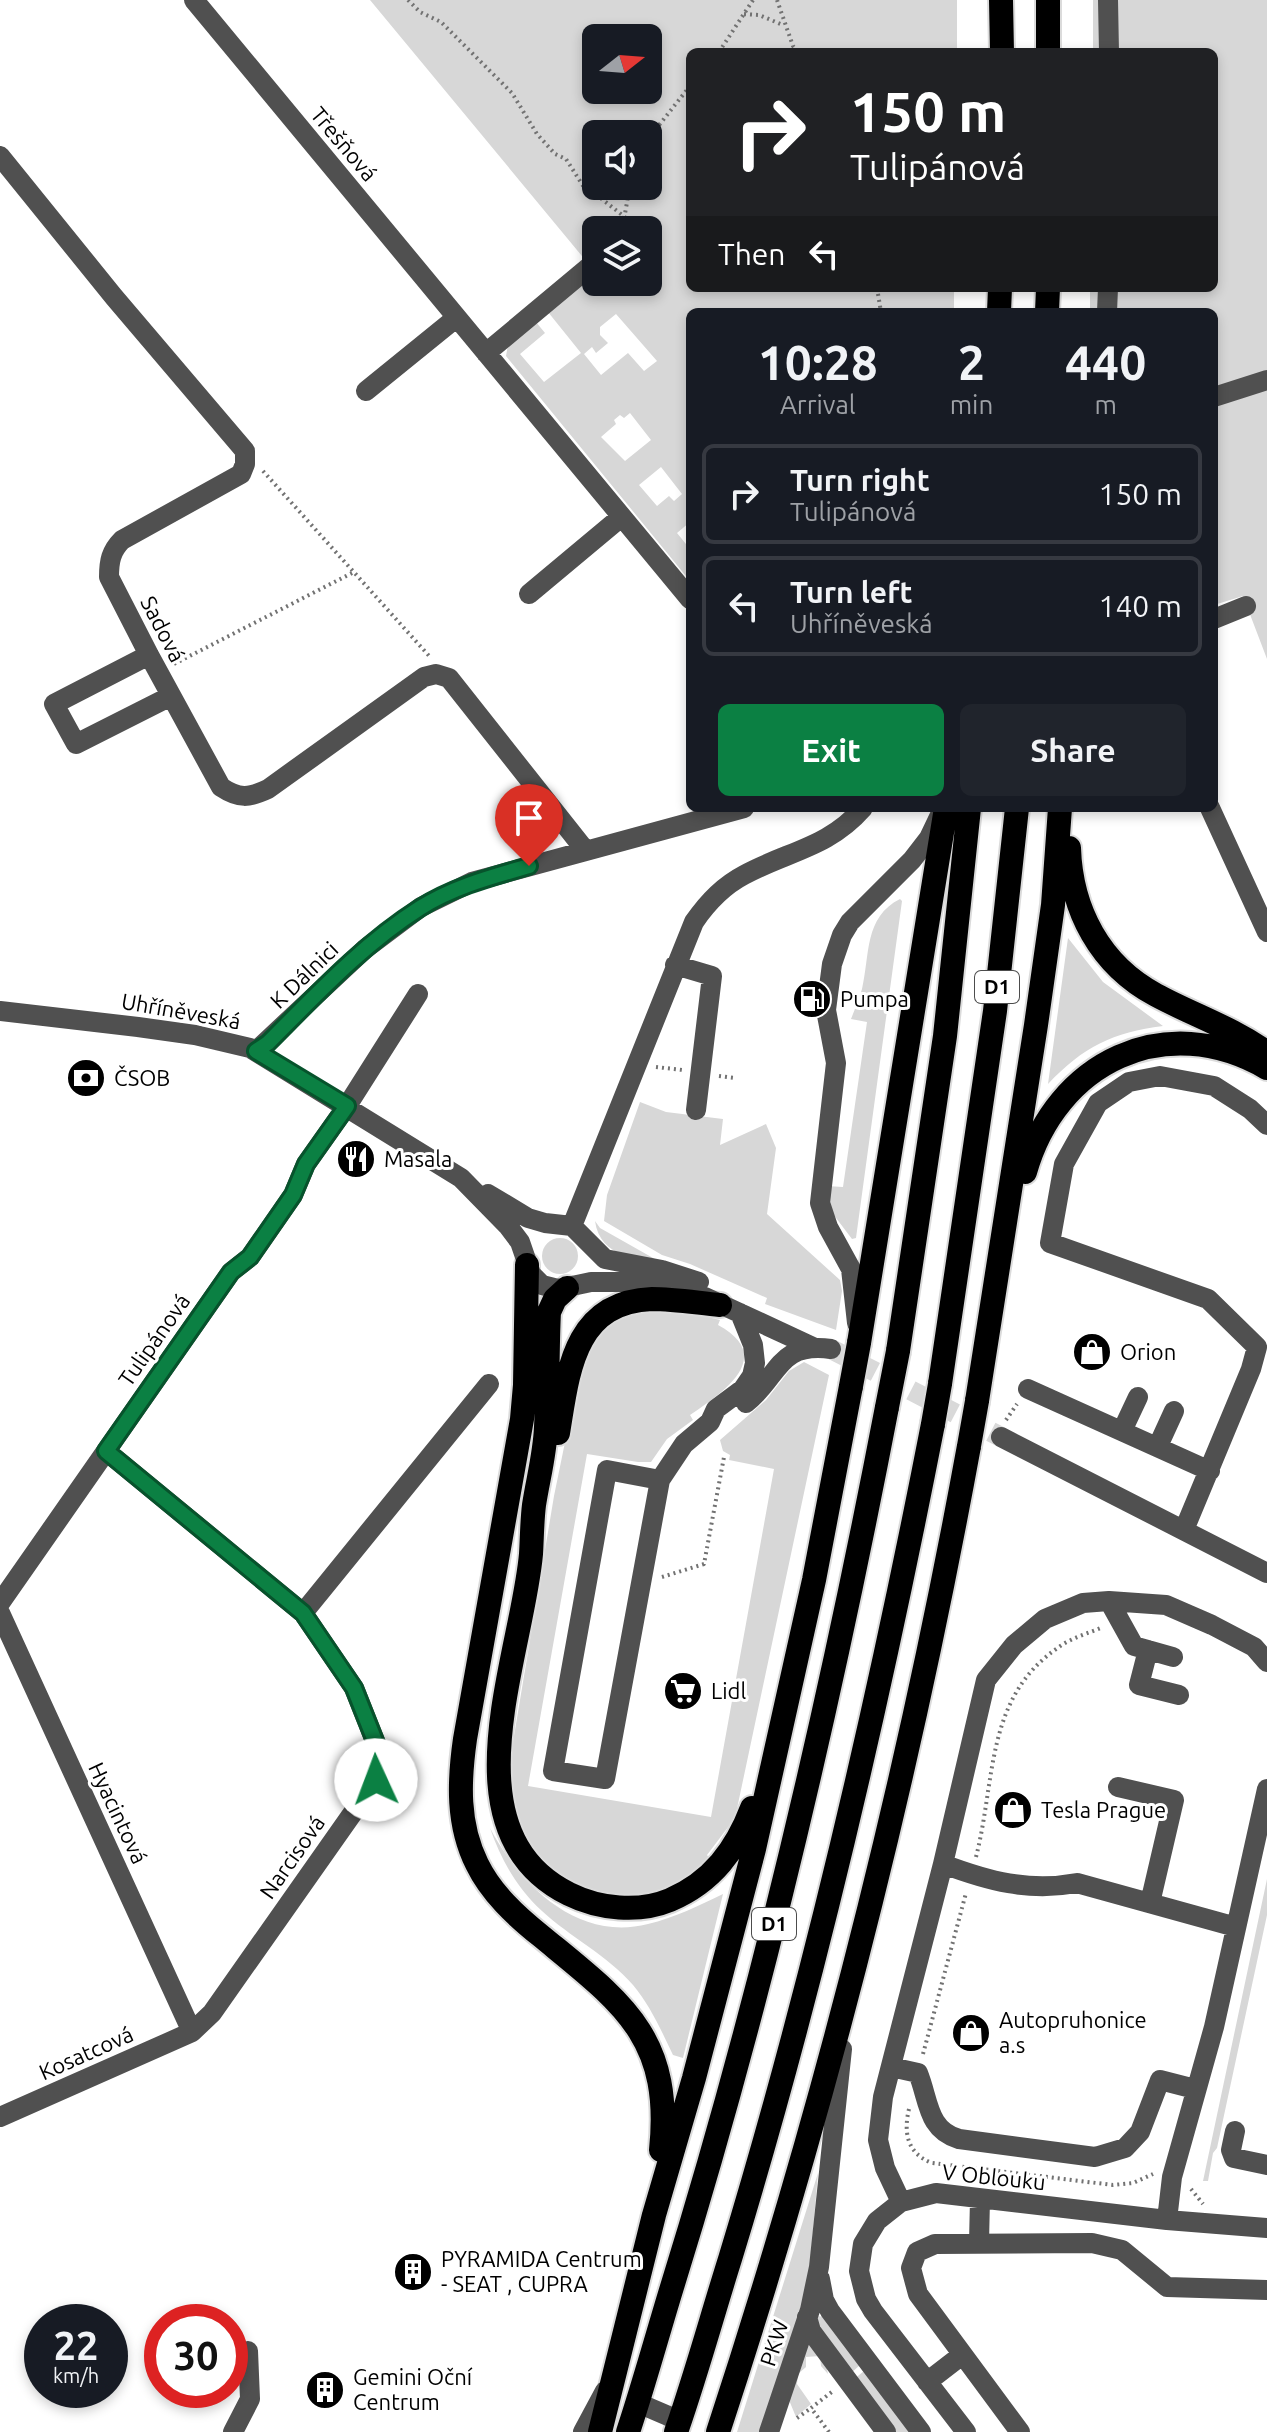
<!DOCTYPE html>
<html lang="en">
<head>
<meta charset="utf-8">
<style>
  body { margin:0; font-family:Ubuntu,sans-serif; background:#20242c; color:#f1f3f6; height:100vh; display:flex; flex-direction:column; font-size:30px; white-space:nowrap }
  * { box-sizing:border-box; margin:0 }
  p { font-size:26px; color:#9ea1a6 }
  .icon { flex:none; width:44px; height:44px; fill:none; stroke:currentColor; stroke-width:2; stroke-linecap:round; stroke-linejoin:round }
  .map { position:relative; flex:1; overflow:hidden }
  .drawer { position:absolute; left:686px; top:308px; width:532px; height:504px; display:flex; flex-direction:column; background:#171b24; border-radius:12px; box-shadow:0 4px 12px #0003 }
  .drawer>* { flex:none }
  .banner { position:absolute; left:686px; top:48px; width:532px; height:244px; border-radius:12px; box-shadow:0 4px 12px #0003; background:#202124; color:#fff; overflow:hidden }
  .needle { width:52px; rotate:73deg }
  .tools { position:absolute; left:582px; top:24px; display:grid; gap:16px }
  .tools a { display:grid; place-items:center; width:80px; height:80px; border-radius:12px; background:#171b24; box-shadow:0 4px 12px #0003; font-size:40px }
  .speed { position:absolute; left:24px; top:2304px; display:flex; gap:16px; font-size:40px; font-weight:700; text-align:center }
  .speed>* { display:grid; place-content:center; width:104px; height:104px; border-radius:50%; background:#171b24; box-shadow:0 4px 12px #0003; line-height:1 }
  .speed small { font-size:20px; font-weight:400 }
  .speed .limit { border:12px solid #d22; background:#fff; color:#111 }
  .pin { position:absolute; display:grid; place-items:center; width:68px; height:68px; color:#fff; margin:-82px -34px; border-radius:50% 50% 50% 0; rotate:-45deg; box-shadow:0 0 8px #0007 }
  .pin .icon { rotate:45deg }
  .me { position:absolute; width:88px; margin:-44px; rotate:358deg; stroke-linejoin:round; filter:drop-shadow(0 0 6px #0008) }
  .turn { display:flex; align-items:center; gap:28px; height:168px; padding:0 32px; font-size:36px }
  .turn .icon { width:104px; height:104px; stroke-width:2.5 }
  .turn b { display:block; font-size:56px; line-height:68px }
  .then { display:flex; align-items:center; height:76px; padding:0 32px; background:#0003; gap:16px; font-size:30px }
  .eta { display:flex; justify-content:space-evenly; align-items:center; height:136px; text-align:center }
  .eta b { font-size:48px; font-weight:700; line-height:56px }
  .button { display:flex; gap:16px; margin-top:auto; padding:16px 32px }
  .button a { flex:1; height:92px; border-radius:12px; background:#0b8043; color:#fff; font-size:32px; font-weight:700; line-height:92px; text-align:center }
  .button a+a { background:#20242c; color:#f1f3f6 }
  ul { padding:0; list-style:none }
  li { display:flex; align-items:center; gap:24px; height:100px; margin:0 16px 12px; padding:0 16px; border:4px solid #363941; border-radius:12px }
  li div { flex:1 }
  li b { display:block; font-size:30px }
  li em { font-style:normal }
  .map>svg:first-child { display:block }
  .green { fill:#d7d7d7; fill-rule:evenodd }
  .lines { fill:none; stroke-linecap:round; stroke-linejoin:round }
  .minor-tunnel { stroke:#d9d9d9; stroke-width:20; stroke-dasharray:20 10; stroke-linecap:butt }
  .highway-casing { stroke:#dbdbdb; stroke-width:28 }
  .path { stroke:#727272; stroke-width:4; stroke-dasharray:2 4; stroke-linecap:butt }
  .minor { stroke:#505050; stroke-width:20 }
  .highway { stroke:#000; stroke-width:24 }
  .highway-bridge-casing { stroke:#dbdbdb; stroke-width:28; stroke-linecap:butt }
  .highway-bridge { stroke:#000; stroke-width:24 }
  .route-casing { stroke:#07532c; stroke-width:20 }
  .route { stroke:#0b8043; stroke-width:14 }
  .labels { text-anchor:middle; stroke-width:6; stroke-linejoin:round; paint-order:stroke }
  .shield { fill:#fff; stroke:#4c4c4c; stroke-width:2 }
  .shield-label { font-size:20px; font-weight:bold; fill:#000 }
  .street-label { font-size:22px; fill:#000; stroke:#fff }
  .poi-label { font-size:22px; fill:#000; stroke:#fff; text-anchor:start }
</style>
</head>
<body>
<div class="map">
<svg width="1267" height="2432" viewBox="0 0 1267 2432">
  <rect width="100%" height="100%" fill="#fff"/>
  <path class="green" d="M 370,0 L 957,0 L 957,52 L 690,52 L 690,288 L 954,288 L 954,312 L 690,312 L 690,522 L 677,533 L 690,549 L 690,581 L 506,356 L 508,345 L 536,322 L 545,333 L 520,354 L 544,382 L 581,353 L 548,312 L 596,274 L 596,282 L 648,282 L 648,230 L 596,230 L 596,273 ZM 596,38 L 648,38 L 648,90 L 596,90 ZM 596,134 L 648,134 L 648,186 L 596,186 ZM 616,314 L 657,361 L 644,371 L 628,353 L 601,375 L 584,354 L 592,347 L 596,353 L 608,343 L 600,335 L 600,327 ZM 630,413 L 651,440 L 625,461 L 601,437 L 616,424 L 614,420 L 620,415 L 624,418 ZM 661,467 L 682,494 L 674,501 L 669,496 L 657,506 L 639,485 Z
    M 1093,0 L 1267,0 L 1267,659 L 1243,596 L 1214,605 L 1214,312 L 1090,312 L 1090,288 L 1214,288 L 1214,52 L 1093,52 Z
    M 900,899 L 902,901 L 856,1238 L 852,1239 L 830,1210 L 827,1186 L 843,1187 L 867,1022 L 851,1019 C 855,1009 859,999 862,989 C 870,955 864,917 900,899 Z
    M 1068,938 L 1103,982 L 1163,1026 C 1113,1032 1083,1047 1048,1084 Z
    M 640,1102 L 666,1112 L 723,1119 L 720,1145 L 766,1124 L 776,1148 L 767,1214 L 840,1280 L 842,1291 L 836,1330 L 765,1304 L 767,1298 L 690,1264 L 662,1255 L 604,1221 L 607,1195 Z
    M 595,1221 L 600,1228 L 669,1267 C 639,1259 600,1258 595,1221 Z
    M542 1256a18 18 0 1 1 36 0a18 18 0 1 1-36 0Z
    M 645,1309 L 692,1313 L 720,1320 L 718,1325 C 777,1357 722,1393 690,1415 L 693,1420 L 667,1439 L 651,1462 L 638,1462 L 587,1454 L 528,1786 L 711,1817 L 774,1469 L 729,1460 L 730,1455 L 723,1451 L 720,1440 L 766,1400 L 789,1371 L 804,1362 L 829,1375 L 735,1818 L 707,1855 L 711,1861 C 700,1869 689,1881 676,1886 C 620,1910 550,1890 522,1833 C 510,1809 511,1781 511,1754 L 554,1496 L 581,1364 L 598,1331 L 621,1316 Z
    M 490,1828 C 520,1885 577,1942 648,1924 C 674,1918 700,1905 723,1894 L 683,2058 L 673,2055 C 662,2032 650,2005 633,1985 C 607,1955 570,1937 542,1911 C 517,1888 501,1860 490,1828 Z
    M 1267,1879 L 1267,1915 L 1217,2148 L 1213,2153 L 1208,2181 L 1203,2181 Z
    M 818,2173 L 808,2289 L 761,2432 L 737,2432 Z
    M 818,2316 L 823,2317 L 860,2365 L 849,2375 L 814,2321 Z
    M 809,2342 L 824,2356 L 828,2374 L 821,2366 L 820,2356 L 806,2357 L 806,2367 L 798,2374 L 797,2384 L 811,2404 L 796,2417 L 789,2400 Z
    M 864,2371 L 911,2432 L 892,2432 L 853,2380 Z"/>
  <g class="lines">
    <path class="minor-tunnel" d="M 831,1349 L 1001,1437"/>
    <defs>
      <path id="highway" d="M 1001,0 L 1002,52
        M 1048,0 L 1048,52
        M 999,312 L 1000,288
        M 1047,312 L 1048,288
        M 1069,848 C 1071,910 1100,965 1156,995 C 1193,1015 1233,1028 1267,1053
        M 1025,1172 C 1056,1062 1165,1009 1267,1068
        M 527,1265 L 525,1385 L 522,1419 L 465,1739 C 459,1781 457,1824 477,1864 C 491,1893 516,1916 541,1936 C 621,2002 673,2036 661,2150
        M 567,1288 L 555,1299 L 549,1312 C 547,1351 548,1389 546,1427 C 545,1454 538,1479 534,1505 C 532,1521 532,1538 531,1554 C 522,1657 444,1832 569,1894 C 599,1909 639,1913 670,1900 C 712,1882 736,1850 752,1808
        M 859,1343 L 946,808
        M 898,1351 L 945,1036 L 969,808
        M 940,1384 L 995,1011 L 1017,808
        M 977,1401 L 1036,1025 L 1053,905 L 1060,808
        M 558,1433 C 568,1373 573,1302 652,1299 C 674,1299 698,1303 720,1305
        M 600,2432 L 654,2215 L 694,2078 L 754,1849 L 814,1580 L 851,1386
        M 628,2432 C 644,2384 657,2336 672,2287 C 762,1998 830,1704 887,1407
        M 676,2432 C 696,2375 712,2316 730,2259 C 814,1984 878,1706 933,1424
        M 718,2432 C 824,2110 908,1780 969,1446"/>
    </defs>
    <use href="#highway" class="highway-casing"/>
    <path class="path" d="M 408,0 L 420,12 L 441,22 L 512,93 L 537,134 L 555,154 L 566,159 L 587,192 L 598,196 L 626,218
      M 777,0 L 793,46 L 798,52
      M 744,14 L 759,15 L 783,25
      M 719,52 L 753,0
      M 648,139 L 690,86
      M 622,230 L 630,186
      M 877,288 L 881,312
      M 263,471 L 431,658
      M 174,664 L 354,572
      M 656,1067 L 683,1070
      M 719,1076 L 735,1078
      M 1006,1420 L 1017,1404
      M 662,1577 L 704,1564 L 724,1457
      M 976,1857 C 996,1779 985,1697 1059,1647 C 1071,1638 1089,1633 1103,1627
      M 923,2054 L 966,1893
      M 909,2109 C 903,2134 908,2154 932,2163 L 1113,2185 L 1133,2183 L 1153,2174
      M 1191,2189 L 1203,2204
      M 797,2418 L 811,2408
      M 829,2432 L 811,2408 L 833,2391"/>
    <path class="minor" d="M 194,0 L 690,599
      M 1108,0 L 1109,52
      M 0,156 L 114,297 L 245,451 L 245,464 L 241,474 L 122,540 C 111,551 109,561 109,577 L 149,655 L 221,787 C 239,799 249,798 268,789 L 424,677 L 436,674 L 449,678 L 585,850
      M 1107,312 L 1108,288
      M 486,353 L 589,267
      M 366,391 L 456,318
      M 1214,397 L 1267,380
      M 529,594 L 620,518
      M 1214,619 L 1246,606
      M 149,655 L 54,704 L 76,744 L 171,696
      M 1210,808 L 1267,932
      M 675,965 L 712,976 L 696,1110
      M 0,1011 L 138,1027 L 195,1035 L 250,1048 L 461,1178 L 508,1226 L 520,1242 L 531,1274 L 542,1285 L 558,1289 L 591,1282 L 626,1282 L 678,1289 L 705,1297 L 813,1347
      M 256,1051 L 365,949 L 421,907 L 472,882 L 744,808
      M 488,1194 L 528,1218 L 545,1223 L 572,1226 L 605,1259 L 662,1270 L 699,1282
      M 572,1226 L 694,922 C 707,903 723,886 744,875 C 788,851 828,848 863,808
      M 857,1323 L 851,1269 L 828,1227 L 820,1203 L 836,1063 L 826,1010 L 832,964 L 842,935 L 850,922 L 912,860 L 929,838 L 940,815
      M 1028,1389 L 1210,1471
      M 746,1403 C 780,1376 777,1342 831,1349
      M 1122,1431 L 1138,1397
      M 1001,1437 L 1267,1573
      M 1158,1446 L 1174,1411
      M 660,1480 L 607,1470 L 553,1771 L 605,1779 L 660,1480 L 684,1444 L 710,1422 L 716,1409 L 743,1389 L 752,1376 L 755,1363 L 753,1345 L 740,1313
      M 1184,1530 L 1251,1369 L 1257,1347 L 1208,1299 L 1050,1243 L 1064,1164 L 1098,1103 L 1129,1082 L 1160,1076 L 1214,1086 L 1250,1109 L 1267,1125
      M 1109,1601 L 1134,1646 L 1173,1657
      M 0,1603 L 231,1272 L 250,1257 L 293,1195 L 306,1164 L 347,1106 L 418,994
      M 0,1613 L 192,2032
      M 303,1613 L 489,1384
      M 1148,1650 L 1139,1685 L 1179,1695
      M 1118,1787 L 1174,1800 L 1150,1903
      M 943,1864 C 988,1881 1029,1892 1077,1883 L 1236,1927
      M 891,2067 L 918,2073 C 929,2100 927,2130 959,2139 L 1095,2157 L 1125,2148 L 1140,2132 L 1160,2080 L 1195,2089
      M 0,2117 L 192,2032 L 212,2013 L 376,1780 L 379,1751 L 354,1688 L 303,1613 L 106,1451
      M 1235,2131 L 1231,2150 L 1234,2158 L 1267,2165
      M 901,2202 L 885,2168 L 878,2140 L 883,2097 L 943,1864 L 986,1680 L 1014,1645 L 1045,1619 L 1083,1603 L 1109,1601 L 1166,1605 L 1212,1625 L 1254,1647 L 1267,1662
      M 1167,2220 L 1172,2177 L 1214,2027 L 1267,1789
      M 979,2243 L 980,2199
      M 820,2279 L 824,2300 L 830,2311 L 921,2432
      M 807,2317 L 811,2331 L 886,2432
      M 927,2382 L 962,2355
      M 638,2403 L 680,2421
      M 233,2432 L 250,2399 L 248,2351
      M 583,2432 L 605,2391
      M 769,2432 L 810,2310 L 819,2267 L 842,2049
      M 966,2432 L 873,2311 L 866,2299 L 859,2271 L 863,2244 L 877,2221 L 901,2202 L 936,2193 L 1167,2220 L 1267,2228
      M 1020,2432 L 918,2294 L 911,2268 L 917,2252 L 935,2244 L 1092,2243 L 1122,2250 L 1167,2287 L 1267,2290"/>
    <use href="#highway" class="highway"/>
    <defs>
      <path id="highway-bridge" d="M 851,1386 L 859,1343
        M 887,1407 L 898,1351
        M 933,1424 L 940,1384
        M 969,1446 L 977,1401"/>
    </defs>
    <use href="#highway-bridge" class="highway-bridge-casing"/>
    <use href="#highway-bridge" class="highway-bridge"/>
  </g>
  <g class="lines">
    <defs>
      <path id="route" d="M 376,1780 L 379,1751 L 354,1688 L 303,1613 L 106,1451 L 231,1272 L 250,1257 L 293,1195 L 306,1164 L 347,1106 L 256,1051 L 268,1043 C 315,996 363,944 420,908 C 453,887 491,877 529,866"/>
    </defs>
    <use href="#route" class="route-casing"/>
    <use href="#route" class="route"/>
  </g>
  <defs>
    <symbol id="fuel-disc" viewBox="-11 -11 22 22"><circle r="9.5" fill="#000" stroke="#fff"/><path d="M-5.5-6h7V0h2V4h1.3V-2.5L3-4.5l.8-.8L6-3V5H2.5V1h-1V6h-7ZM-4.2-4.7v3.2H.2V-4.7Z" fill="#fff"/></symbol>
    <symbol id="bank-disc" viewBox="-11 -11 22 22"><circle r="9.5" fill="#000" stroke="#fff"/><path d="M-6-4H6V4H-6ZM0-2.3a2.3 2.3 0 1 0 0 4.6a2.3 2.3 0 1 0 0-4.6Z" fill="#fff"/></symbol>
    <symbol id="restaurant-disc" viewBox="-11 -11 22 22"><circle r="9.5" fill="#000" stroke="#fff"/><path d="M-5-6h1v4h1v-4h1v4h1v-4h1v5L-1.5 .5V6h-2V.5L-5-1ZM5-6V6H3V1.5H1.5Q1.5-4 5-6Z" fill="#fff"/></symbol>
    <symbol id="shop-disc" viewBox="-11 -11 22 22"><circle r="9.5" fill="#000" stroke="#fff"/><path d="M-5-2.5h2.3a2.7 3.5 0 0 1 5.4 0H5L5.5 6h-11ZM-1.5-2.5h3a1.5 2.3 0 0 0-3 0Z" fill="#fff"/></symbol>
    <symbol id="supermarket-disc" viewBox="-11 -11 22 22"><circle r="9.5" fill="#000" stroke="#fff"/><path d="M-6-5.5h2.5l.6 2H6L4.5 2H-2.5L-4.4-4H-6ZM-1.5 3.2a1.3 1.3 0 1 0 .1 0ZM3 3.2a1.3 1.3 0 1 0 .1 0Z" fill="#fff"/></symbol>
    <symbol id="building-disc" viewBox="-11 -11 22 22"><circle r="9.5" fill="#000" stroke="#fff"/><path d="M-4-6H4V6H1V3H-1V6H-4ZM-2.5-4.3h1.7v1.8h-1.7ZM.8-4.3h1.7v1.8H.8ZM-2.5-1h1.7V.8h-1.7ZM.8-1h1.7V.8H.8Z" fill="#fff"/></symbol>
  </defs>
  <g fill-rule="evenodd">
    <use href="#fuel-disc" x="790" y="977" width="44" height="44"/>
    <use href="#bank-disc" x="64" y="1056" width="44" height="44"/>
    <use href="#restaurant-disc" x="334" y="1137" width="44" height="44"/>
    <use href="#shop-disc" x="1070" y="1330" width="44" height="44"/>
    <use href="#supermarket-disc" x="661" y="1669" width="44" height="44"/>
    <use href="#shop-disc" x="991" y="1788" width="44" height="44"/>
    <use href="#shop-disc" x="949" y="2011" width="44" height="44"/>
    <use href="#building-disc" x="391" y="2250" width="44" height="44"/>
    <use href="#building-disc" x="303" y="2368" width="44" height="44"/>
  </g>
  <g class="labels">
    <g class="shield">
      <rect x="975" y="971" width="44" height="32" rx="6"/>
      <rect x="752" y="1908" width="44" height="32" rx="6"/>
    </g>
    <g class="shield-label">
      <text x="997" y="994">D1</text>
      <text x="774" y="1931">D1</text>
    </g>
    <g class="street-label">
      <text transform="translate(344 144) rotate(50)" y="8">Třešňová</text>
      <text transform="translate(163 629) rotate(63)" y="8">Sadová</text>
      <text transform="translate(304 975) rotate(-44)" y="8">K Dálnici</text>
      <text transform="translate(181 1011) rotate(10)" y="8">Uhříněveská</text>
      <text transform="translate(154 1340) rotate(-55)" y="8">Tulipánová</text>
      <text transform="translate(118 1813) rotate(65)" y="8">Hyacintová</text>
      <text transform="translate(292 1857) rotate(-55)" y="8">Narcisová</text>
      <text transform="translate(86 2053) rotate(-24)" y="8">Kosatcová</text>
      <text transform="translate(994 2177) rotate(6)" y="8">V Oblouku</text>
      <text transform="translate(774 2343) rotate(-72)" y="8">PKW</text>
    </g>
    <g class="poi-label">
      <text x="840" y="1007">Pumpa</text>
      <text x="114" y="1086">ČSOB</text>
      <text x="384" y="1167">Masala</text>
      <text x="1120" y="1360">Orion</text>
      <text x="711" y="1699">Lidl</text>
      <text x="1041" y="1818">Tesla Prague</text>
      <text x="999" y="2028">Autopruhonice<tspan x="999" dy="25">a.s</tspan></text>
      <text x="441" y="2267">PYRAMIDA Centrum<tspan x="441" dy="25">- SEAT , CUPRA</tspan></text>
      <text x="353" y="2385">Gemini Oční<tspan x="353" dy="25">Centrum</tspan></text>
    </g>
  </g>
</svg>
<div class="tools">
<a><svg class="needle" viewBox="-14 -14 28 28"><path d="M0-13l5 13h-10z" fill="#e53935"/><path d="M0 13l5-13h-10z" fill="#9ea1a6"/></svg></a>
<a><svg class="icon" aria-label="sound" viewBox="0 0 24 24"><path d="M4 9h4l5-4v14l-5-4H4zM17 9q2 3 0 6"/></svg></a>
<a><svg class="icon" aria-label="layers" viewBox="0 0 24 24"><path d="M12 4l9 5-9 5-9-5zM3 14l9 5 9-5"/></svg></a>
</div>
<div class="speed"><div>22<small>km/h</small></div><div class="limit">30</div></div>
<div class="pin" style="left:529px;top:866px;background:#d93025"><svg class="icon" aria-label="arrive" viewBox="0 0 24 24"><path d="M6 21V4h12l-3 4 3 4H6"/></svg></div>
<svg class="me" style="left:376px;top:1780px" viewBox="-20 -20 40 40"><circle r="19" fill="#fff"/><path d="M0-13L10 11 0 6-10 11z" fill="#0b8043"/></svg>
<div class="banner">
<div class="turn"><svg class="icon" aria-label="right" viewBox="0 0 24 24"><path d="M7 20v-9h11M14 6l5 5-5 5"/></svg><div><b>150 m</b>Tulipánová</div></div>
<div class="then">Then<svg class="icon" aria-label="left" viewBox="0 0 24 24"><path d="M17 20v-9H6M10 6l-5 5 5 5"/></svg></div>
</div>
<section class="drawer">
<div class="eta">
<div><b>10:28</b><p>Arrival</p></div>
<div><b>2</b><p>min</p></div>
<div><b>440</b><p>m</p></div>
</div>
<ul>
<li><svg class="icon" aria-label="right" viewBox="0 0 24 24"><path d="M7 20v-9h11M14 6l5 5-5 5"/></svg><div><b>Turn right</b><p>Tulipánová</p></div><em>150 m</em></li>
<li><svg class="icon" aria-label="left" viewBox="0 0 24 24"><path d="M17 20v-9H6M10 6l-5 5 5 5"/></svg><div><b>Turn left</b><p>Uhříněveská</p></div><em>140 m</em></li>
</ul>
<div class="button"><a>Exit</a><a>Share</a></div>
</section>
</div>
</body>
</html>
